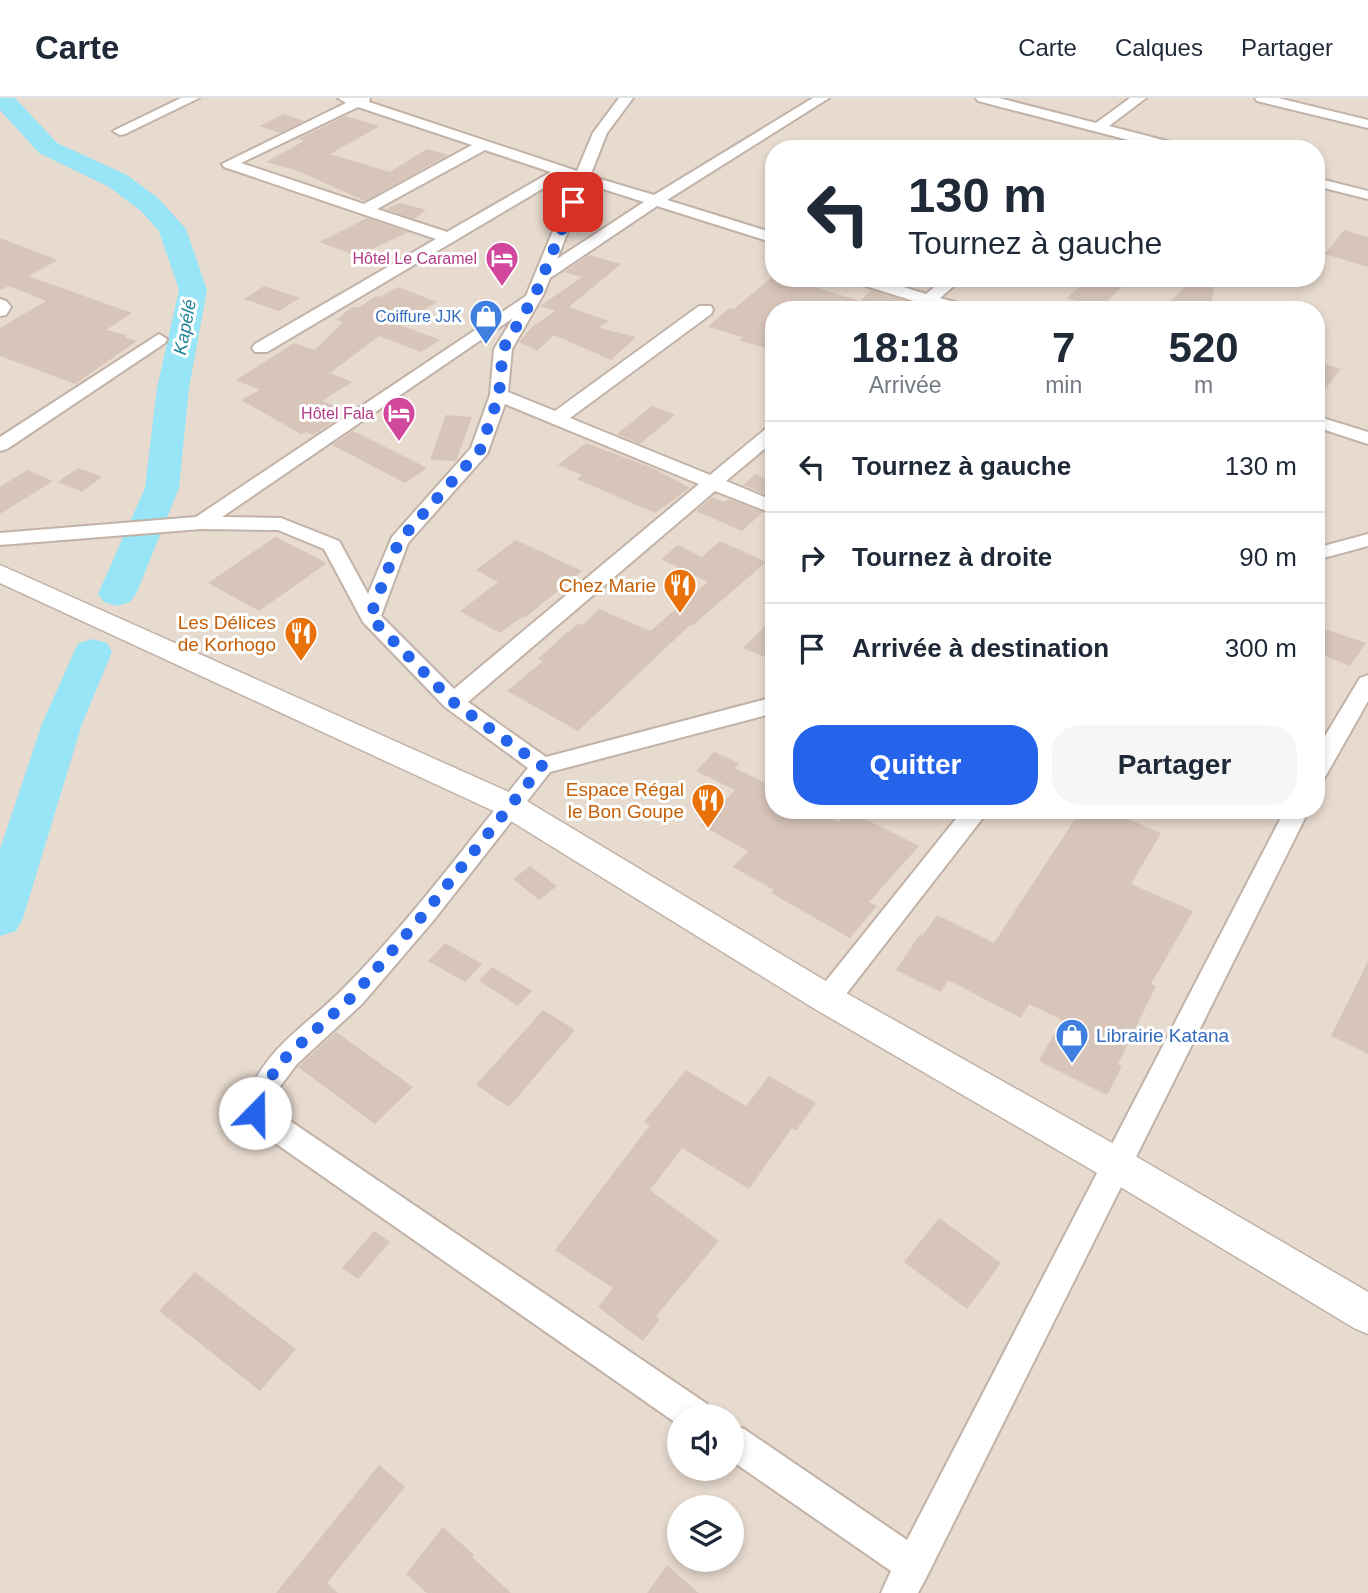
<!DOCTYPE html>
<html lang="fr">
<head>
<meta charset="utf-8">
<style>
  body { margin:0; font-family:Arial,sans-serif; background:#f6f6f7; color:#1f2937; height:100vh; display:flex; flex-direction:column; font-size:26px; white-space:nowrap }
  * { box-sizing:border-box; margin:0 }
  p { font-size:23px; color:#747a83 }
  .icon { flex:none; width:38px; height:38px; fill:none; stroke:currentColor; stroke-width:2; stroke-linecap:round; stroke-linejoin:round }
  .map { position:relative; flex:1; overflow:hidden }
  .details { position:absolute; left:765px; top:203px; width:560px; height:518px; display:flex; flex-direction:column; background:#fff; border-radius:28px; box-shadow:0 4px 10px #0003 }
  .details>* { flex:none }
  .top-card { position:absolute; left:765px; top:42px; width:560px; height:147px; border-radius:28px; box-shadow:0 4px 10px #0003; background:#fff; color:#1f2937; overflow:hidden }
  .buttons { position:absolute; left:667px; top:1306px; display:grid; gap:14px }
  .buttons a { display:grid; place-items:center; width:77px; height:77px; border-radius:50%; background:#fff; box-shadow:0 4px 10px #0003; font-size:35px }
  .pin { position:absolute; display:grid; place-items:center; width:60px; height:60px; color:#fff; margin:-30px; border-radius:14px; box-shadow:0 4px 10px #0006 }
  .me { position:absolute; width:77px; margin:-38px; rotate:22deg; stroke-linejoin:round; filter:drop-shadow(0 0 5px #0008) }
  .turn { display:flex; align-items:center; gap:24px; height:147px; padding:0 28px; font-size:32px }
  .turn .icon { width:91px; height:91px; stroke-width:2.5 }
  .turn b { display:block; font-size:49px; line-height:60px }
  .eta { display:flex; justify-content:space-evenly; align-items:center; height:119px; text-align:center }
  .eta b { font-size:42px; font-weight:800; line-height:49px }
  .primary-button { display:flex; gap:14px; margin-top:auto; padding:14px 28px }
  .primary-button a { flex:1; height:80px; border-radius:28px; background:#2563eb; color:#fff; font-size:28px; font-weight:800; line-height:80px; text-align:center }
  .primary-button a+a { background:#f6f6f7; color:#1f2937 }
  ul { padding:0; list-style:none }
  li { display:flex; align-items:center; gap:21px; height:91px; padding:0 28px; border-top:2px solid #e0e1e3 }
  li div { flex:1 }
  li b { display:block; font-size:26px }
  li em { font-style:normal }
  header { display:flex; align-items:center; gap:42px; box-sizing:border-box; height:98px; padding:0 35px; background:#fff; border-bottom:2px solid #e0e1e3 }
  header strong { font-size:33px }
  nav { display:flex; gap:38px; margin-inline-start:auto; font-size:24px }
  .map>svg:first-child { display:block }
  .residential { fill:#e7dacf; fill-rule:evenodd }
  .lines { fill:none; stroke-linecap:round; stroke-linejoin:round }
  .river { fill:#97e5f6; fill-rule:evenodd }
  .building { fill:#d8c5b9 }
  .minor-casing { stroke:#c2b2a7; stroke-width:4 }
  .tertiary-casing { stroke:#c2b2a7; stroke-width:3 }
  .minor { fill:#fff; fill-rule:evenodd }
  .tertiary { fill:#fff; fill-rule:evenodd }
  .route { stroke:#2563eb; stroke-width:12; stroke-dasharray:0 21.6 }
  .labels { text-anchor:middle; stroke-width:6; stroke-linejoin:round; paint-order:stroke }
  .far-hotel-label { font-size:16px; fill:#b23c85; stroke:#fff; text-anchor:end }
  .far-shop-label { font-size:16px; fill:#366cbe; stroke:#fff; text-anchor:end }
  .far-water-label { font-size:18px; font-style:italic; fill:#1f8097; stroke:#fff }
  .food-label { font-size:19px; fill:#c56008; stroke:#fff; text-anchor:end }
  .shop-label { font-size:19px; fill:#366cbe; stroke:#fff; text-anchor:start }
</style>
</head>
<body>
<header>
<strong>Carte</strong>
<nav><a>Carte</a><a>Calques</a><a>Partager</a></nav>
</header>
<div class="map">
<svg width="1368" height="1495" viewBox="0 0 1368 1495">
  <rect width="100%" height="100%" fill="#f3eae2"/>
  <path class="residential" d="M 0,0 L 1368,0 L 1368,1495 L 0,1495 ZM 774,51 L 1316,51 L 1316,180 L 774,180 ZM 774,212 L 1316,212 L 1316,712 L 774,712 ZM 679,1318 L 732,1318 L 732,1370 L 679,1370 ZM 679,1409 L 732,1409 L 732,1461 L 679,1461 Z"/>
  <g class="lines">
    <path class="river" d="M 0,0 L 15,0 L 57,45 L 127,77 L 159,101 L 186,131 L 207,192 L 189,290 L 179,390 L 136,496 L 130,504 L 117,508 L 104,504 L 98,496 L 145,390 L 157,290 L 179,192 L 159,133 L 141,113 L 109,89 L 39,55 L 0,12 Z
      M 93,541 L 107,545 L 112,554 L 82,626 L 23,820 L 16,833 L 0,838 L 0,751 L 42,626 L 74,554 L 79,545 Z"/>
  </g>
  <path class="building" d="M 284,16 L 304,23 L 280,35 L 259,28 Z
    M 345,18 L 380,28 L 330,56 L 390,74 L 427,51 L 448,57 L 365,103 L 298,73 L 266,64 L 304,43 L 298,41 Z
    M 400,105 L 426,112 L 414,121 L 386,111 Z
    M 367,120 L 408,134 L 358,158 L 319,144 Z
    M 1344,132 L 1368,139 L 1368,169 L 1325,156 Z
    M 0,140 L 58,162 L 28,178 L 132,215 L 106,232 L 127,237 L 125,239 L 137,243 L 75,286 L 0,258 L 0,230 L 46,203 L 9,188 L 0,192 Z
    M 589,157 L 621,166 L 569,209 L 609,223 L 599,230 L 636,239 L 611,262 L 554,237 L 537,253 L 519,244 L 532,229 L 555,213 L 540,208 L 582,179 L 564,174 Z
    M 774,177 L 774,180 L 786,180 L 860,203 L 871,192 L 912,205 L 911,212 L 774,212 L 774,253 L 739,242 L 743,239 L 708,229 L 729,210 L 734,211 Z
    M 1090,180 L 1131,180 L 1099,211 L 1067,200 Z
    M 1193,181 L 1214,188 L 1210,212 L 1161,212 Z
    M 264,188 L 300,200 L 279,213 L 244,201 Z
    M 398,189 L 437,204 L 400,227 L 440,242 L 421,254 L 379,238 L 330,275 L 352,284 L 322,303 L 341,310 L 327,320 L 334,323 L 313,337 L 306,334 L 301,336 L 241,302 L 260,292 L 236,282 L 294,245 L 315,252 L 343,224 L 336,222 L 352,209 L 360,209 L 376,198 L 380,199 Z
    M 1316,263 L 1341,271 L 1316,303 Z
    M 652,308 L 675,317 L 640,346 L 617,336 Z
    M 446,317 L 472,319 L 456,363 L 430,362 Z
    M 353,333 L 427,370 L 405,385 L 332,347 Z
    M 586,345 L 655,371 L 690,390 L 655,415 L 577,381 L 582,377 L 558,367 Z
    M 78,370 L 102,379 L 82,394 L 58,384 Z
    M 27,372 L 53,383 L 0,416 L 0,389 Z
    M 755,376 L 774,384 L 774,400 L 743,387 Z
    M 712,399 L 724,404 L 728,401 L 763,414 L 742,433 L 696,413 Z
    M 275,439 L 327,465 L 259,513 L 208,485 Z
    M 516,442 L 582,473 L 525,520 L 522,519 L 500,535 L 460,513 L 498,484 L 476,472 Z
    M 720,443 L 766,464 L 692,528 L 690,527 L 578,633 L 507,593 L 543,563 L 538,561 L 563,538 L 579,525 L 583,527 L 599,511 L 650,533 L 708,484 L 661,461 L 678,447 L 702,459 Z
    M 774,519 L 774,563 L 743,550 Z
    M 1316,528 L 1366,545 L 1350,568 L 1316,554 Z
    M 714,654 L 739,665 L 735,670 L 774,689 L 774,712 L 816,712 L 839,724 L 849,713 L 919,748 L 869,804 L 877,808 L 850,840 L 771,795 L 774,792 L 733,769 L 748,753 L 701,727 L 735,692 L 696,673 Z
    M 1081,712 L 1127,712 L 1123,719 L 1161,735 L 1131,786 L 1193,813 L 1151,886 L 1156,888 L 1118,966 L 1122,968 L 1107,997 L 1039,963 L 1062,922 L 1029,906 L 1021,920 L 948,882 L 941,894 L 896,872 L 920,836 L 922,838 L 937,817 L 994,845 Z
    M 530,768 L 557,788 L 539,802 L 513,781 Z
    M 445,845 L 482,866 L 465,884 L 428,863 Z
    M 1368,863 L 1368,956 L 1331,938 Z
    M 492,869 L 532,893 L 518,908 L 479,883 Z
    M 543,912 L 575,932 L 509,1009 L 476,987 Z
    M 336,934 L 413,989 L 375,1026 L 298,969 Z
    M 686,972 L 746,1008 L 769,978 L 816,1005 L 796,1033 L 792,1030 L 749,1091 L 682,1050 L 650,1092 L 719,1143 L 656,1218 L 660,1221 L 643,1243 L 598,1209 L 613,1190 L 555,1152 L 650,1027 L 644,1024 Z
    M 939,1120 L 1001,1165 L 967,1211 L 904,1164 Z
    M 374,1133 L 390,1144 L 358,1181 L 342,1170 Z
    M 195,1174 L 296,1251 L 260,1293 L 159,1213 Z
    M 379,1367 L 405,1389 L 327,1485 L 338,1495 L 276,1495 Z
    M 443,1429 L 474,1457 L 472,1459 L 511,1495 L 427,1495 L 406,1476 Z
    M 667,1467 L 699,1495 L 647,1495 Z"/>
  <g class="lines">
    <defs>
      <path id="minor" d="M 181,0 L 199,0 L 125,36 L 120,37 L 113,33 Z
        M 338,0 L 370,0 L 369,4 L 577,73 L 593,35 L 619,0 L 633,0 L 607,35 L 590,78 L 654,97 L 813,0 L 829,0 L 667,102 L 774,135 L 774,145 L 657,108 L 550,180 L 543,197 L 512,251 L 508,294 L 555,313 L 699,208 L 711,208 L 713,212 L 711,216 L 570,320 L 710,377 L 768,329 L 774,328 L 774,343 L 726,383 L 774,403 L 774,416 L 715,393 L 468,604 L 546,659 L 774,599 L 774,615 L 550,674 L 433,823 L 362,906 L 297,966 L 275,995 L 271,1010 L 707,1306 L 711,1318 L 679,1318 L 679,1327 L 245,1024 L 241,1015 C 262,950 299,935 344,890 C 411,822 468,744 528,670 L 445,609 L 363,524 L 324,451 L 278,432 L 201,431 L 0,447 L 0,435 L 196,419 L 526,198 L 574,82 L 564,78 L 267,254 L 255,254 L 252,250 L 255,246 L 436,141 L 224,69 L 222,66 L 346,5 ZM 358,9 L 472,47 L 364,106 L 241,65 ZM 485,52 L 551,74 L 447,134 L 377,111 ZM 587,86 L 644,104 L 557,161 ZM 513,220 L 494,251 L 490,297 L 471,350 L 392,439 L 368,496 L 339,443 L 281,420 L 222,419 ZM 505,306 L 699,386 L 454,591 L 381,518 L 408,445 L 487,356 Z
        M 976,0 L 999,0 L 1096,25 L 1130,0 L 1146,0 L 1109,28 L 1186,48 L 1188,51 L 1163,51 L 978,3 Z
        M 1255,0 L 1278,0 L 1368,22 L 1368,30 L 1257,3 Z
        M 1316,80 L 1368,93 L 1368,101 L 1316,88 Z
        M 848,180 L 874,180 L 926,196 L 945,180 L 963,180 L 940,200 L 968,208 L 970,212 L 944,212 L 931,208 L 927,212 L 914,212 L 912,209 L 917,204 L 850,183 Z
        M 0,201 L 6,203 L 11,209 L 6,217 L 0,218 Z
        M 159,236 L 167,241 L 165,245 L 7,351 L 0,353 L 0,339 Z
        M 1316,318 L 1368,334 L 1368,346 L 1316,329 Z
        M 1368,436 L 1368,448 L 1316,462 L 1316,450 Z
        M 1368,577 L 1368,603 L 1324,681 L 1316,683 L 1316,653 L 1360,580 Z
        M 963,712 L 989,712 L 836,909 L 827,912 L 818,909 L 814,901 L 818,893 Z
        M 1285,712 L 1309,712 L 926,1480 L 918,1495 L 881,1495 L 891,1473 L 732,1363 L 732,1327 L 744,1331 L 907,1442 Z"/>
      <path id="tertiary" d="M 0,467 L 520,699 L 839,891 L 1130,1055 L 1368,1194 L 1368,1236 L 1354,1230 L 1104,1079 L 815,911 L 498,715 L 0,485 Z"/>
    </defs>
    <use href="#minor" class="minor-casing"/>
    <use href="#tertiary" class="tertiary-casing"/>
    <use href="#minor" class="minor"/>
    <use href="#tertiary" class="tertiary"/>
  </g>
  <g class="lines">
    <path class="route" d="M 255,1015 L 263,989 L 287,958 L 353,898 L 424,816 L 542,668 L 453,604 L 370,519 L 399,443 L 480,352 L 499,297 L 503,251 L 535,197 L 573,104"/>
  </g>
  <defs>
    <symbol id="hotel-pin" viewBox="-11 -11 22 30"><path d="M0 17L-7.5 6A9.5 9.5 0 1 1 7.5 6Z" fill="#d1479c" stroke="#fff"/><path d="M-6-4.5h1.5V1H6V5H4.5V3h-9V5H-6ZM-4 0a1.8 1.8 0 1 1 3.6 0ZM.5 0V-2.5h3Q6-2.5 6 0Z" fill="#fff"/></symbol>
    <symbol id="shop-pin" viewBox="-11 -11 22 30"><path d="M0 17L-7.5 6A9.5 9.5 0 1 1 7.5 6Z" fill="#3f7fe0" stroke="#fff"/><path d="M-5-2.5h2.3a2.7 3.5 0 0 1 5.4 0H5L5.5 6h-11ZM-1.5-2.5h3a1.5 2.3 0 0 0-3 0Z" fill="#fff"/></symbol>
    <symbol id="restaurant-pin" viewBox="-11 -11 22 30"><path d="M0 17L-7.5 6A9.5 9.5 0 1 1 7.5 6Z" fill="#e8710a" stroke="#fff"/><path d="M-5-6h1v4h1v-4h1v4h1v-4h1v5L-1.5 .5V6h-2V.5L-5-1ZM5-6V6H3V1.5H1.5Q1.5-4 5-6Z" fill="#fff"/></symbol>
  </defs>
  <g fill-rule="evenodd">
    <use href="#hotel-pin" x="483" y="141" width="38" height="52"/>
    <use href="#shop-pin" x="467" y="199" width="38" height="52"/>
    <use href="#hotel-pin" x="380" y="296" width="38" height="52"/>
    <use href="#restaurant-pin" x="661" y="468" width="38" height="52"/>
    <use href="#restaurant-pin" x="282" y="516" width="38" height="52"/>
    <use href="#restaurant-pin" x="689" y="683" width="38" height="52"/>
    <use href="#shop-pin" x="1053" y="918" width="38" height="52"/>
  </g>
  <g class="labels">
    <g class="far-hotel-label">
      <text x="477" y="166">Hôtel Le Caramel</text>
      <text x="374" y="321">Hôtel Fala</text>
    </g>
    <g class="far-shop-label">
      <text x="462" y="224">Coiffure JJK</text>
    </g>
    <g class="far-water-label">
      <text transform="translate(185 229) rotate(-79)" y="6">Kapélé</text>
    </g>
    <g class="food-label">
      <text x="656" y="494">Chez Marie</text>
      <text x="276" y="531">Les Délices<tspan x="276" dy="22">de Korhogo</tspan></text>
      <text x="684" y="698">Espace Régal<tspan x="684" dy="22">le Bon Goupe</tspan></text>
    </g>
    <g class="shop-label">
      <text x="1096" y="944">Librairie Katana</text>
    </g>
  </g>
</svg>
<div class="buttons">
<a><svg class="icon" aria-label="sound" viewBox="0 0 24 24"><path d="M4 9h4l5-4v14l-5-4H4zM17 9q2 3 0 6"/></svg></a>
<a><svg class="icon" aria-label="layers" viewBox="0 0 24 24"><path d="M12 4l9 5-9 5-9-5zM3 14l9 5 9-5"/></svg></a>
</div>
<div class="pin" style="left:573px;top:104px;background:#d93025"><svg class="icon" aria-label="arrive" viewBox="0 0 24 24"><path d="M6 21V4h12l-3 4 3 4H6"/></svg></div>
<svg class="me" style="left:255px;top:1015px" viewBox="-20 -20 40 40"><circle r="19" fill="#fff"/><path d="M0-13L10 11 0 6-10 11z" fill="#2563eb"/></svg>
<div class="top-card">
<div class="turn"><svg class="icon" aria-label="left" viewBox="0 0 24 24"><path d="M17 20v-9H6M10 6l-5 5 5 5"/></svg><div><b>130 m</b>Tournez à gauche</div></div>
</div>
<section class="details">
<div class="eta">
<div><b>18:18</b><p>Arrivée</p></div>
<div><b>7</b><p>min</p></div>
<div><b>520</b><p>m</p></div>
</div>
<ul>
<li><svg class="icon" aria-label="left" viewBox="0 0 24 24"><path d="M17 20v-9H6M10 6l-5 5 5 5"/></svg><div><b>Tournez à gauche</b></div><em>130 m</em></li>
<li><svg class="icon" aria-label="right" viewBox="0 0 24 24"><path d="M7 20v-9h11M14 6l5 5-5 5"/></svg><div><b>Tournez à droite</b></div><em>90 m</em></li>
<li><svg class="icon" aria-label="arrive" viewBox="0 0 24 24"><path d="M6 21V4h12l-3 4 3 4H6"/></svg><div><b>Arrivée à destination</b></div><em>300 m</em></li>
</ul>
<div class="primary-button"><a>Quitter</a><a>Partager</a></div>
</section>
</div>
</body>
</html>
